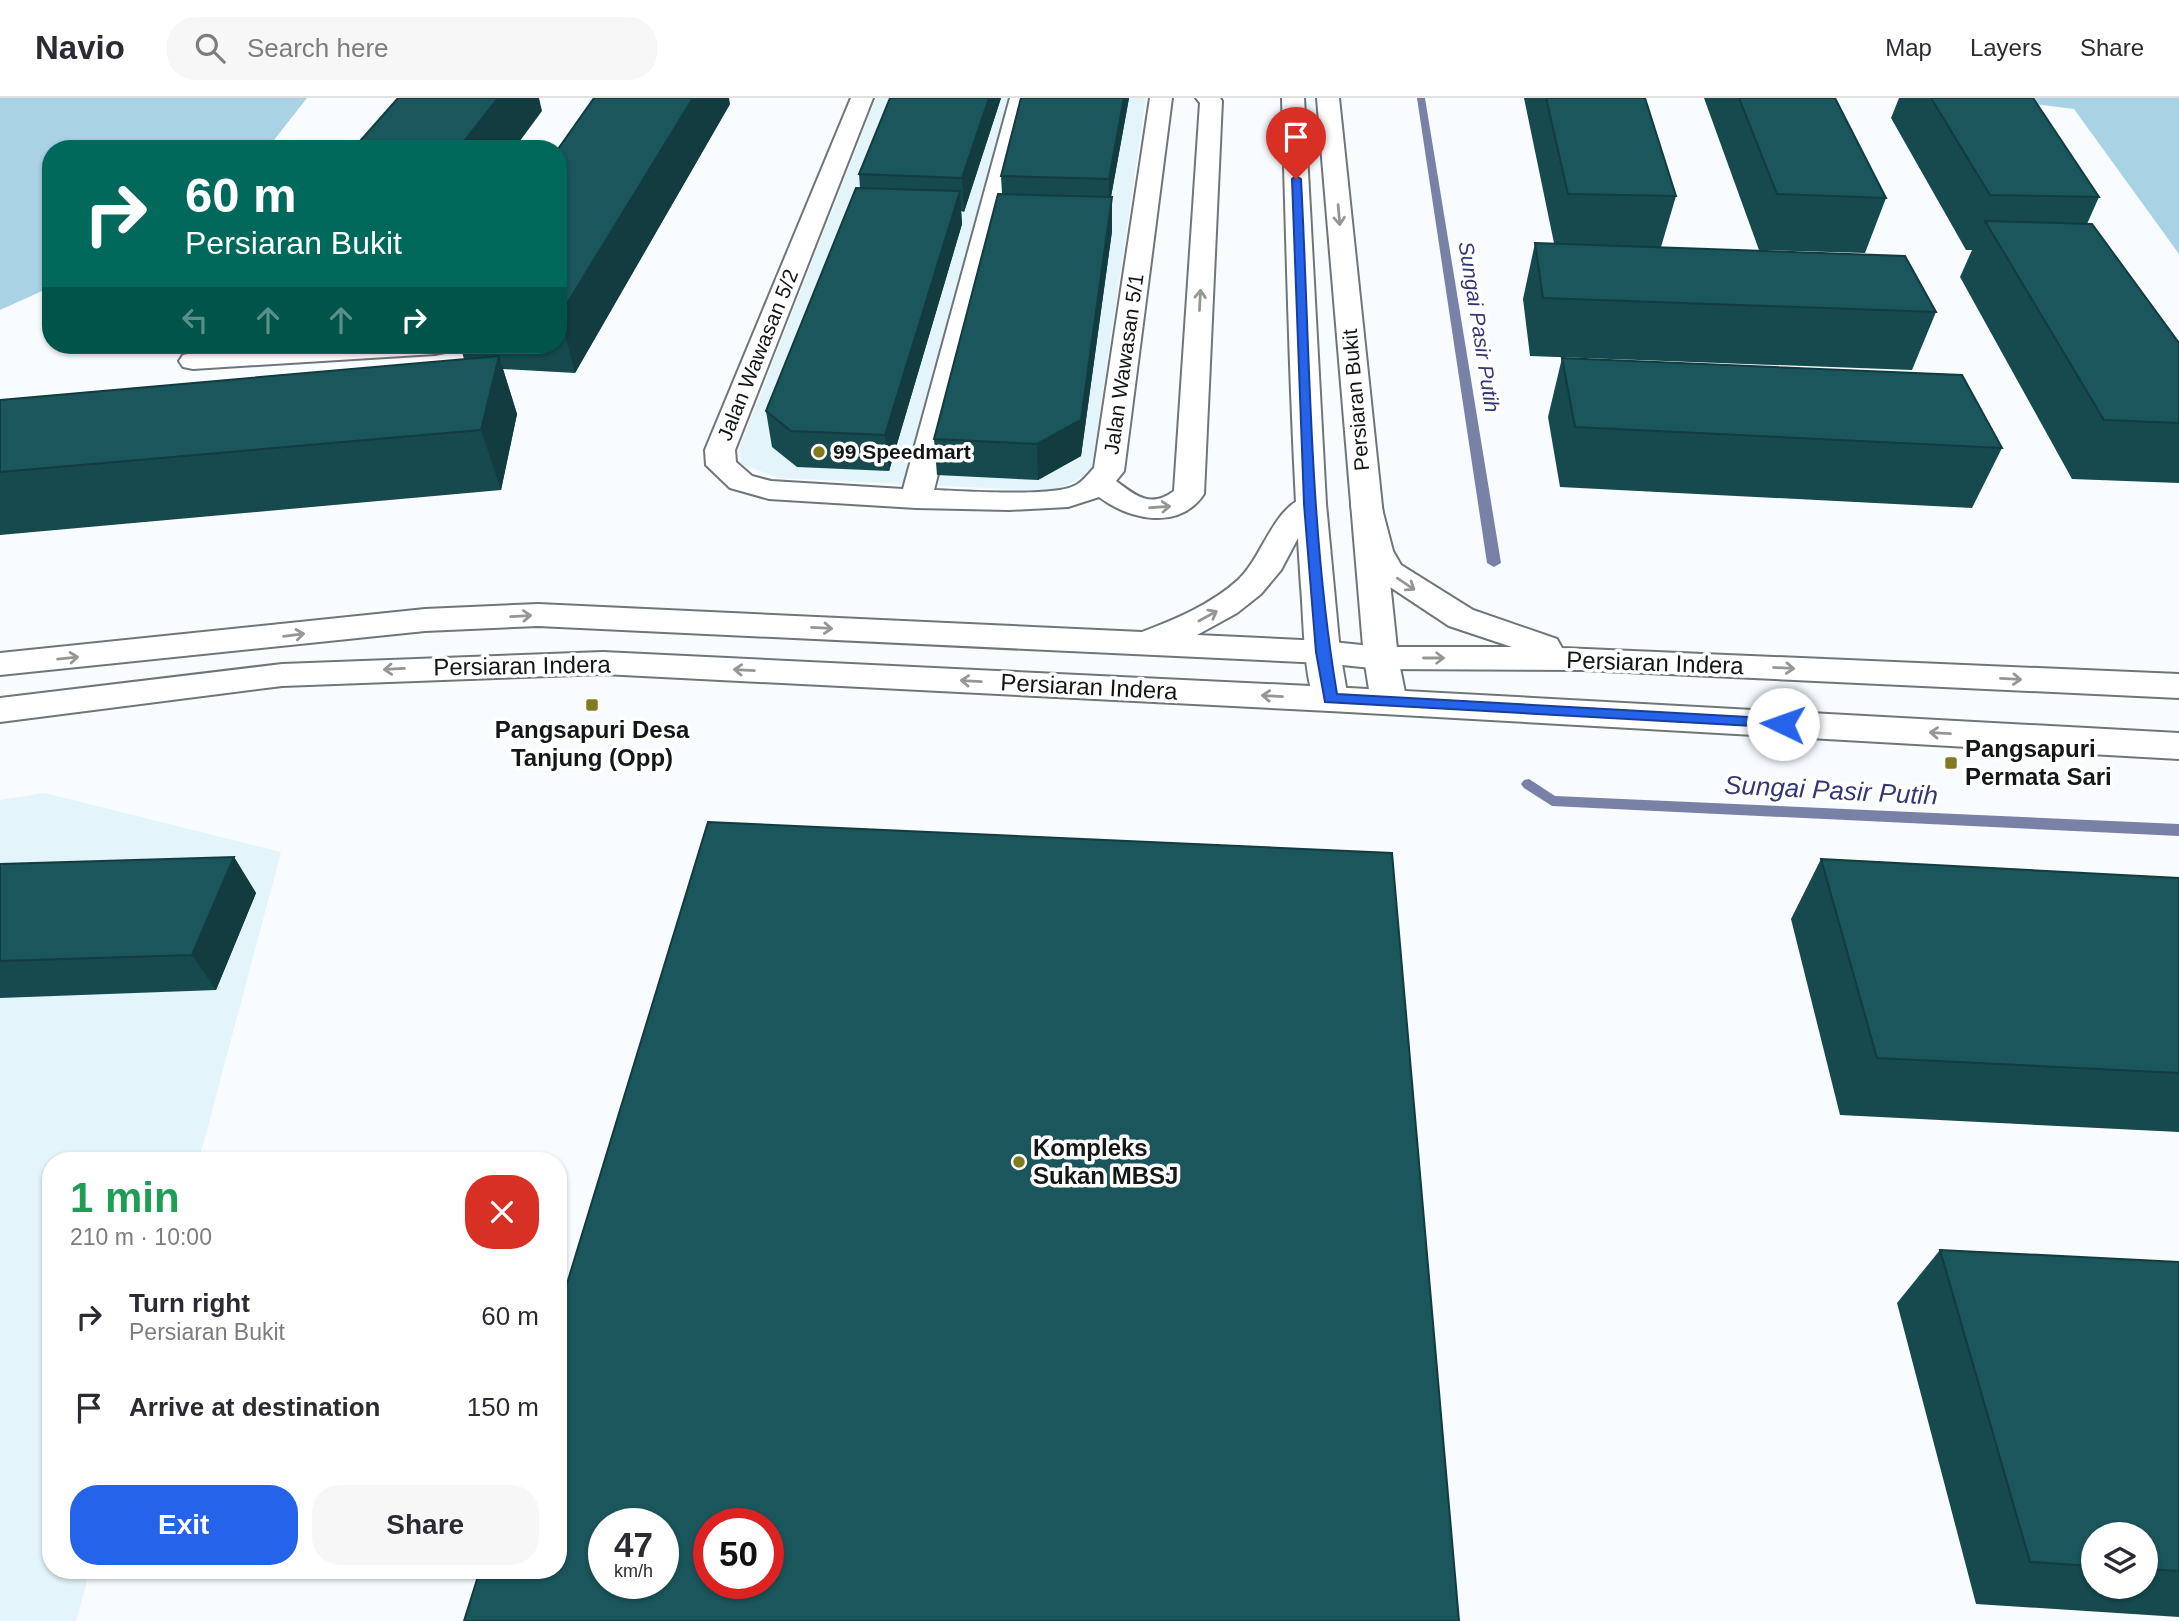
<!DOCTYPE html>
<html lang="en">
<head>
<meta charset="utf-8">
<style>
  body { margin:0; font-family:Arial,sans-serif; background:#f7f7f7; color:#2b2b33; height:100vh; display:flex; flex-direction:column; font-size:26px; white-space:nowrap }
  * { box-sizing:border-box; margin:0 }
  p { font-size:23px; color:#7c7c81 }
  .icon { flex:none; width:38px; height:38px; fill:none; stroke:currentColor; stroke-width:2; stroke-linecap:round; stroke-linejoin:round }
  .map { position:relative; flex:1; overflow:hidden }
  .sheet { position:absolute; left:42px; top:1054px; width:525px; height:427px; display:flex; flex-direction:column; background:#fff; border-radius:28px; box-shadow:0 2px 5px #0004 }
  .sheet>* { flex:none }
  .guide { position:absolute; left:42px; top:42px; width:525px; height:214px; border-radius:28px; box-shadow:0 2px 5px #0004; background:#00695c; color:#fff; overflow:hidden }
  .controls { position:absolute; left:2081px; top:1424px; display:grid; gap:14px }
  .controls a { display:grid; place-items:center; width:77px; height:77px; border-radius:50%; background:#fff; box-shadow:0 2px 5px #0004; font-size:35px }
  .speed { position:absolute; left:588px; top:1410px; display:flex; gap:14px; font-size:35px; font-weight:700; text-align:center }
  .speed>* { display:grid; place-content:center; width:91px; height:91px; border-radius:50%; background:#fff; box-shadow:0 2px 5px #0004; line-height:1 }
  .speed small { font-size:18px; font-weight:400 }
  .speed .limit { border:10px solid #d22; background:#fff; color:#111 }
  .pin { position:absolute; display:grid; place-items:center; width:60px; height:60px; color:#fff; margin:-72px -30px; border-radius:50% 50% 50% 0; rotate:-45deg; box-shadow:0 0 7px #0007 }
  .pin .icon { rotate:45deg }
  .me { position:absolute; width:77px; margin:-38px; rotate:273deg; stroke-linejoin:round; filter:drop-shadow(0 0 5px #0008) }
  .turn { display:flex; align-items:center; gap:24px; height:147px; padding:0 28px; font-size:32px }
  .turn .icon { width:91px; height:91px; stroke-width:2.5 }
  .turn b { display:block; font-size:49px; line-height:60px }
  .lanes { display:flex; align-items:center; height:66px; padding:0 28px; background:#0003; justify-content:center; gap:35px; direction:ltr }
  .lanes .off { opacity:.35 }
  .round { display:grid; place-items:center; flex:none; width:74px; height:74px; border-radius:28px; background:#f7f7f7 }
  .headline { display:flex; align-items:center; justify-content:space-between; height:119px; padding:0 28px }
  h1 { font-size:42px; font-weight:700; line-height:52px; color:#1e9e55 }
  .button { display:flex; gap:14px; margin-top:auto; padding:14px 28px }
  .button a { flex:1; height:80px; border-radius:28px; background:#2563eb; color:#fff; font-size:28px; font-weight:700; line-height:80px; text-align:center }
  .button a+a { background:#f7f7f7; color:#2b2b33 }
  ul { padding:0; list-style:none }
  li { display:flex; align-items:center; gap:21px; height:91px; padding:0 28px }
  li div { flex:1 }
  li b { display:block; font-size:26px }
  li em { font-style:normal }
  header { display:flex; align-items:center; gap:42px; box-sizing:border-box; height:98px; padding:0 35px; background:#fff; border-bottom:2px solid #e1e1e2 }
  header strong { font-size:33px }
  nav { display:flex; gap:38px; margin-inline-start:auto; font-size:24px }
  .search { width:490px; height:63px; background:#f7f7f7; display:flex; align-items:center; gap:18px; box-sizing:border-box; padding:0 24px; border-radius:28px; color:#7c7c81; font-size:26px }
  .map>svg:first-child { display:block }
  .built { fill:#e4f4fb }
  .green { fill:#a9d2e5 }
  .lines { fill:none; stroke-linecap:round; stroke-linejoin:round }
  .stream { fill:#7a81a6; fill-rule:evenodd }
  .minor-casing { stroke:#6f7679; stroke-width:4 }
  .major-casing { stroke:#6f7679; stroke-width:4 }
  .minor { fill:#fff; fill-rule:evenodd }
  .major { fill:#fff; fill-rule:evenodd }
  .wall { fill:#164a4e; fill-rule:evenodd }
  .shaded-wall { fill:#123c40 }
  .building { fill:#1a565b; stroke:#123c40; stroke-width:2; fill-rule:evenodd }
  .oneway { stroke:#959797 }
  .route { fill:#2563eb; stroke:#184099; stroke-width:2 }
  .poi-dot { fill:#817a20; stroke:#fff; stroke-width:2.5 }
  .labels { text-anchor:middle; stroke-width:7; stroke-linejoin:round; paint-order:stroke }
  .far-water-label { font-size:21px; font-style:italic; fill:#323775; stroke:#fff }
  .far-street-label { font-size:21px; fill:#141718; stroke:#fff }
  .far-poi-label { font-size:21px; font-weight:bold; fill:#141718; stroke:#fff; text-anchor:start }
  .street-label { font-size:24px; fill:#141718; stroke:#fff }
  .poi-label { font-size:24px; font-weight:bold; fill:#141718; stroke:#fff; text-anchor:start }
  .water-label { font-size:26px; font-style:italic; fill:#323775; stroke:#fff }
</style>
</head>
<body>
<header>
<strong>Navio</strong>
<div class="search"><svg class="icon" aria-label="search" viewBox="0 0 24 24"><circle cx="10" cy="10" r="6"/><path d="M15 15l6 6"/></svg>Search here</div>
<nav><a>Map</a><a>Layers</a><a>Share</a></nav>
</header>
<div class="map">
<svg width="2179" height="1523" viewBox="0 0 2179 1523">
  <rect width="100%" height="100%" fill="#f8fcff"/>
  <path class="built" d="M 876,0 L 1146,0 L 1091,374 L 1072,385 L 1051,393 L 779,380 L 741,366 L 739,351 Z
    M 45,695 L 281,754 L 199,1062 L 51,1062 L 51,1472 L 90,1472 L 76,1523 L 0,1523 L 0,702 Z"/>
  <path class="green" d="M 0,0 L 307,0 L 267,51 L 51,51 L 51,189 L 0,212 Z
    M 1984,0 L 2179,0 L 2179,156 L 2074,11 Z"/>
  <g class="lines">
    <path class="stream" d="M 1417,0 L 1425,0 L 1501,465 L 1494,469 L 1487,465 Z
      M 1529,681 L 1555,698 L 2179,726 L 2179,738 L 1552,708 L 1524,690 L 1521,686 L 1524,682 Z"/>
    <defs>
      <path id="minor" d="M 851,0 L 873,0 L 735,352 L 736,364 L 752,378 L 771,383 L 903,391 L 1010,0 L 1032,0 L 934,392 C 963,393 1051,399 1074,388 C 1082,385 1088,376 1094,370 L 1150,0 L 1172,0 L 1124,373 L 1116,383 C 1137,399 1151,410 1174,393 L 1200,5 L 1196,0 L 1220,0 L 1222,3 L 1204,396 C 1179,433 1130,422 1099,399 L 1068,409 L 1009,412 L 916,410 L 769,401 L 730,390 L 706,367 L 705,352 Z
        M 1282,0 L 1304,0 L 1326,406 L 1340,554 L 1348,601 L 1342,609 L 1330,613 L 1318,609 C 1303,585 1304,519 1301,489 C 1290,326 1287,163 1282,0 Z
        M 1317,0 L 1339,0 L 1398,560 L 1407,604 L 1401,612 L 1389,616 L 1377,612 L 1371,604 L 1364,560 Z
        M 322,247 L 449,248 L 445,254 L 435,256 L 193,271 L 183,269 L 179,263 L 183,257 L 193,255 Z"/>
      <path id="major" d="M 1311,397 L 1322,399 L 1326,406 L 1299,438 L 1281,472 L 1261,496 L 1237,515 L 1197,537 L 1323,543 L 1381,549 L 1512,549 L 1449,528 L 1378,481 L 1361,453 L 1351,407 L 1355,400 L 1366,398 L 1377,400 L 1381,407 L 1393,453 L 1401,467 L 1473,512 L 1557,541 L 1562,550 L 2179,576 L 2179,600 L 1583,572 L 1381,571 L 1323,565 L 538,528 L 425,533 L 0,577 L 0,555 L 425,511 L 538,506 L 1142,534 C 1176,521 1210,507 1238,482 C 1264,458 1273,406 1311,397 Z
        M 603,554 L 1330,589 L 2179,635 L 2179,661 L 1330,613 L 603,576 L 282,588 L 0,624 L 0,600 L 282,566 Z"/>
    </defs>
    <use href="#minor" class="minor-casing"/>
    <use href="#major" class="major-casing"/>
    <use href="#minor" class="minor"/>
    <use href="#major" class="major"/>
  </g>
  <path class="wall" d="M 890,0 L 1001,0 L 964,114 L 961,113 L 962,126 L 889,373 L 797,369 L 772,349 L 766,313 L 860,90 L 859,76 Z
    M 1021,0 L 1129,0 L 1111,99 L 1112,99 L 1112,133 L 1081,358 L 1038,382 L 937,377 L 934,341 L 1002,96 L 1001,78 Z
    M 1524,0 L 1645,0 L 1676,98 L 1661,149 L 1936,214 L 1912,272 L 1530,258 L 1523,201 L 1535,145 L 1554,145 Z
    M 1704,0 L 1835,0 L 1886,100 L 1865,155 L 1759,152 Z
    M 1899,0 L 2033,0 L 2099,99 L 2087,126 L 2179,245 L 2179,385 L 2072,381 L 1960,179 L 1972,152 L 1966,152 L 1891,20 Z
    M 730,6 L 575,275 L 503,271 L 517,316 L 501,392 L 0,437 L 0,302 L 464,261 L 460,247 L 558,247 L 558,51 Z
    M 1562,260 L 2002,350 L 1972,410 L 1560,389 L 1548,319 Z
    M 234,759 L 256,795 L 216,892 L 0,900 L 0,766 Z
    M 1821,761 L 2179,780 L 2179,1034 L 1840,1017 L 1791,821 Z
    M 1940,1152 L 2179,1164 L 2179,1519 L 1976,1506 L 1897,1205 ZM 2093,1437 L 2146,1437 L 2146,1489 L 2093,1489 Z"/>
  <path class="shaded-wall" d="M 498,0 L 539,0 L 542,13 L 514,51 L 458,51 Z
    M 693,0 L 729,0 L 730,6 L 575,275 L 560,217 Z
    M 989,0 L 1001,0 L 964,114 L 962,80 Z
    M 1124,0 L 1129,0 L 1108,115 L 1109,81 Z
    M 960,93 L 962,126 L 889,373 L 885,337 Z
    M 1112,99 L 1112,133 L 1081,358 L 1038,382 L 1037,346 Z
    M 499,258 L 517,316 L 501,392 L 481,332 Z
    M 234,759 L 256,795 L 216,892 L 192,857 Z"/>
  <path class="building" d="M 398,0 L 498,0 L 458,51 L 353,51 Z
    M 594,0 L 693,0 L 560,217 L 558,217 L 558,51 Z
    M 890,0 L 989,0 L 962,80 L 859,76 Z
    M 1021,0 L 1124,0 L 1109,81 L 1001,78 Z
    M 1546,0 L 1645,0 L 1676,98 L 1568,96 Z
    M 1739,0 L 1835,0 L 1886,100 L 1777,96 Z
    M 1931,0 L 2033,0 L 2099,99 L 1990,97 Z
    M 856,90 L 960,93 L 885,337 L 791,333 L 766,313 Z
    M 998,96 L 1112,99 L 1081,322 L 1037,346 L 934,341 Z
    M 1985,123 L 2092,126 L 2179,245 L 2179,325 L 2104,322 Z
    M 1535,145 L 1905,158 L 1936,214 L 1543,200 Z
    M 499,258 L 481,332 L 0,374 L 0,302 Z
    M 1562,260 L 1962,277 L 2002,350 L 1575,329 Z
    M 708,724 L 1392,755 L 1459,1523 L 464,1523 L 480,1472 L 558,1472 L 558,1215 ZM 604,1426 L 663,1426 L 663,1486 L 604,1486 ZM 709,1426 L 768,1426 L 768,1486 L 709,1486 Z
    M 234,759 L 192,857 L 0,863 L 0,766 Z
    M 1821,761 L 2179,780 L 2179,975 L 1877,960 Z
    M 1940,1152 L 2179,1164 L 2179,1473 L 2146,1471 L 2146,1437 L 2093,1437 L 2093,1468 L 2030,1464 Z"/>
  <defs><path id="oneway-shaft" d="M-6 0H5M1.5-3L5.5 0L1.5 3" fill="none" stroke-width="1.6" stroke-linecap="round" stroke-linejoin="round" transform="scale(1.75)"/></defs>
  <g class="oneway">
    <use href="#oneway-shaft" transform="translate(1339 117) rotate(85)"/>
    <use href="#oneway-shaft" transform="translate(1200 202) rotate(-87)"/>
    <use href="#oneway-shaft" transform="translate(1160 409) rotate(-4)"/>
    <use href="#oneway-shaft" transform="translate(1406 486) rotate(34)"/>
    <use href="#oneway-shaft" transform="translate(521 518) rotate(-3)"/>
    <use href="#oneway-shaft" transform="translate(1208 518) rotate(-29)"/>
    <use href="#oneway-shaft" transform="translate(822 530) rotate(3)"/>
    <use href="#oneway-shaft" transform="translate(294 537) rotate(-7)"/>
    <use href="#oneway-shaft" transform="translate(68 560) rotate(-6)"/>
    <use href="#oneway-shaft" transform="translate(1434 560)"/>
    <use href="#oneway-shaft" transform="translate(1784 570) rotate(3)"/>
    <use href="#oneway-shaft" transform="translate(394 571) rotate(177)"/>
    <use href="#oneway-shaft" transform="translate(744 572) rotate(-177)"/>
    <use href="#oneway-shaft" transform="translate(2011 581) rotate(3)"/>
    <use href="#oneway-shaft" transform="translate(971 583) rotate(-177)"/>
    <use href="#oneway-shaft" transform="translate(1272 598) rotate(-177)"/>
    <use href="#oneway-shaft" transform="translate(1940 635) rotate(-177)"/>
  </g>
  <path class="route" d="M 1296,78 L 1301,81 C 1310,251 1309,429 1337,596 L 1783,621 L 1788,623 L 1790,626 L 1788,630 L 1325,604 L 1316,554 L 1304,406 L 1292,81 Z"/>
  <g class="poi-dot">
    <circle cx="819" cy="354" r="7"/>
    <rect x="585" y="600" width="14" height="14" rx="3.5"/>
    <rect x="1944" y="658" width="14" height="14" rx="3.5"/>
    <circle cx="1019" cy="1064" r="7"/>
  </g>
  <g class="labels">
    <g class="far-water-label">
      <text transform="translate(1479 229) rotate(81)" y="7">Sungai Pasir Putih</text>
    </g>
    <g class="far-street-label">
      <text transform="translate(758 257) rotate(-68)" y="7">Jalan Wawasan 5/2</text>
      <text transform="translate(1124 266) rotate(-82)" y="7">Jalan Wawasan 5/1</text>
      <text transform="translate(1356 302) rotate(-95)" y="7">Persiaran Bukit</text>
    </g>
    <g class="far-poi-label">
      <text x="833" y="361">99 Speedmart</text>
    </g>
    <g class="street-label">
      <text transform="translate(1655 565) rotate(2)" y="8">Persiaran Indera</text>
      <text transform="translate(522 568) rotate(-1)" y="8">Persiaran Indera</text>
      <text transform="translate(1089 589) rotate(3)" y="8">Persiaran Indera</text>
    </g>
    <g class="poi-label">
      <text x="592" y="640" text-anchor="middle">Pangsapuri Desa<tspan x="592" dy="28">Tanjung (Opp)</tspan></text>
      <text x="1965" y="659">Pangsapuri<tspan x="1965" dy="28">Permata Sari</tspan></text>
      <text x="1033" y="1058">Kompleks<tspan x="1033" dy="28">Sukan MBSJ</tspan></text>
    </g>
    <g class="water-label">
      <text transform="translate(1831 692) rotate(3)" y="9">Sungai Pasir Putih</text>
    </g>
  </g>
</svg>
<div class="controls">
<a><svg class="icon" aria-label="layers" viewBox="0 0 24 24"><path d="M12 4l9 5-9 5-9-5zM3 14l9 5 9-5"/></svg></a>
</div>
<div class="speed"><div>47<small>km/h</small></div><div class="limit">50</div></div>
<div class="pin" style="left:1296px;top:81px;background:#d93025"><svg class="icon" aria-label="arrive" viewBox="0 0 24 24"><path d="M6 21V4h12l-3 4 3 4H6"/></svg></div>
<svg class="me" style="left:1783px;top:626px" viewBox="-20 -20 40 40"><circle r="19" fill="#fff"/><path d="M0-13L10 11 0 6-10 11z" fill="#2563eb"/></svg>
<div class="guide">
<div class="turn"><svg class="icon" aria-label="right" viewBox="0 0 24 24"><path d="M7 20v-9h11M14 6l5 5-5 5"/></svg><div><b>60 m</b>Persiaran Bukit</div></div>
<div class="lanes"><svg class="icon off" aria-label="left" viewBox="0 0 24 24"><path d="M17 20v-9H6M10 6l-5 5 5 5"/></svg><svg class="icon off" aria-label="ahead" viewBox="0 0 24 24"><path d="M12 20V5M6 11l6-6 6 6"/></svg><svg class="icon off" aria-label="ahead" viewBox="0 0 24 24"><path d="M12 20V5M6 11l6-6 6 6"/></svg><svg class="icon" aria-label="right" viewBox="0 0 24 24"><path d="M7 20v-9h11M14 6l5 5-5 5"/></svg></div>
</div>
<section class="sheet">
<div class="headline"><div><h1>1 min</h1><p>210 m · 10:00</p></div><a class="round" style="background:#d93025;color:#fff"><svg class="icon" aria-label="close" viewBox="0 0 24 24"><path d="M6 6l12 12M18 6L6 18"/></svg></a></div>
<ul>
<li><svg class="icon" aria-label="right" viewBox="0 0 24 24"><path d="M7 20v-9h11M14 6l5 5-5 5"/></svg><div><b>Turn right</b><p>Persiaran Bukit</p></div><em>60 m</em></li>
<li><svg class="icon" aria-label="arrive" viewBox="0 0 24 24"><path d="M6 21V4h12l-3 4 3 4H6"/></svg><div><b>Arrive at destination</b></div><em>150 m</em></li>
</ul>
<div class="button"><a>Exit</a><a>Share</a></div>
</section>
</div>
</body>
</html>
